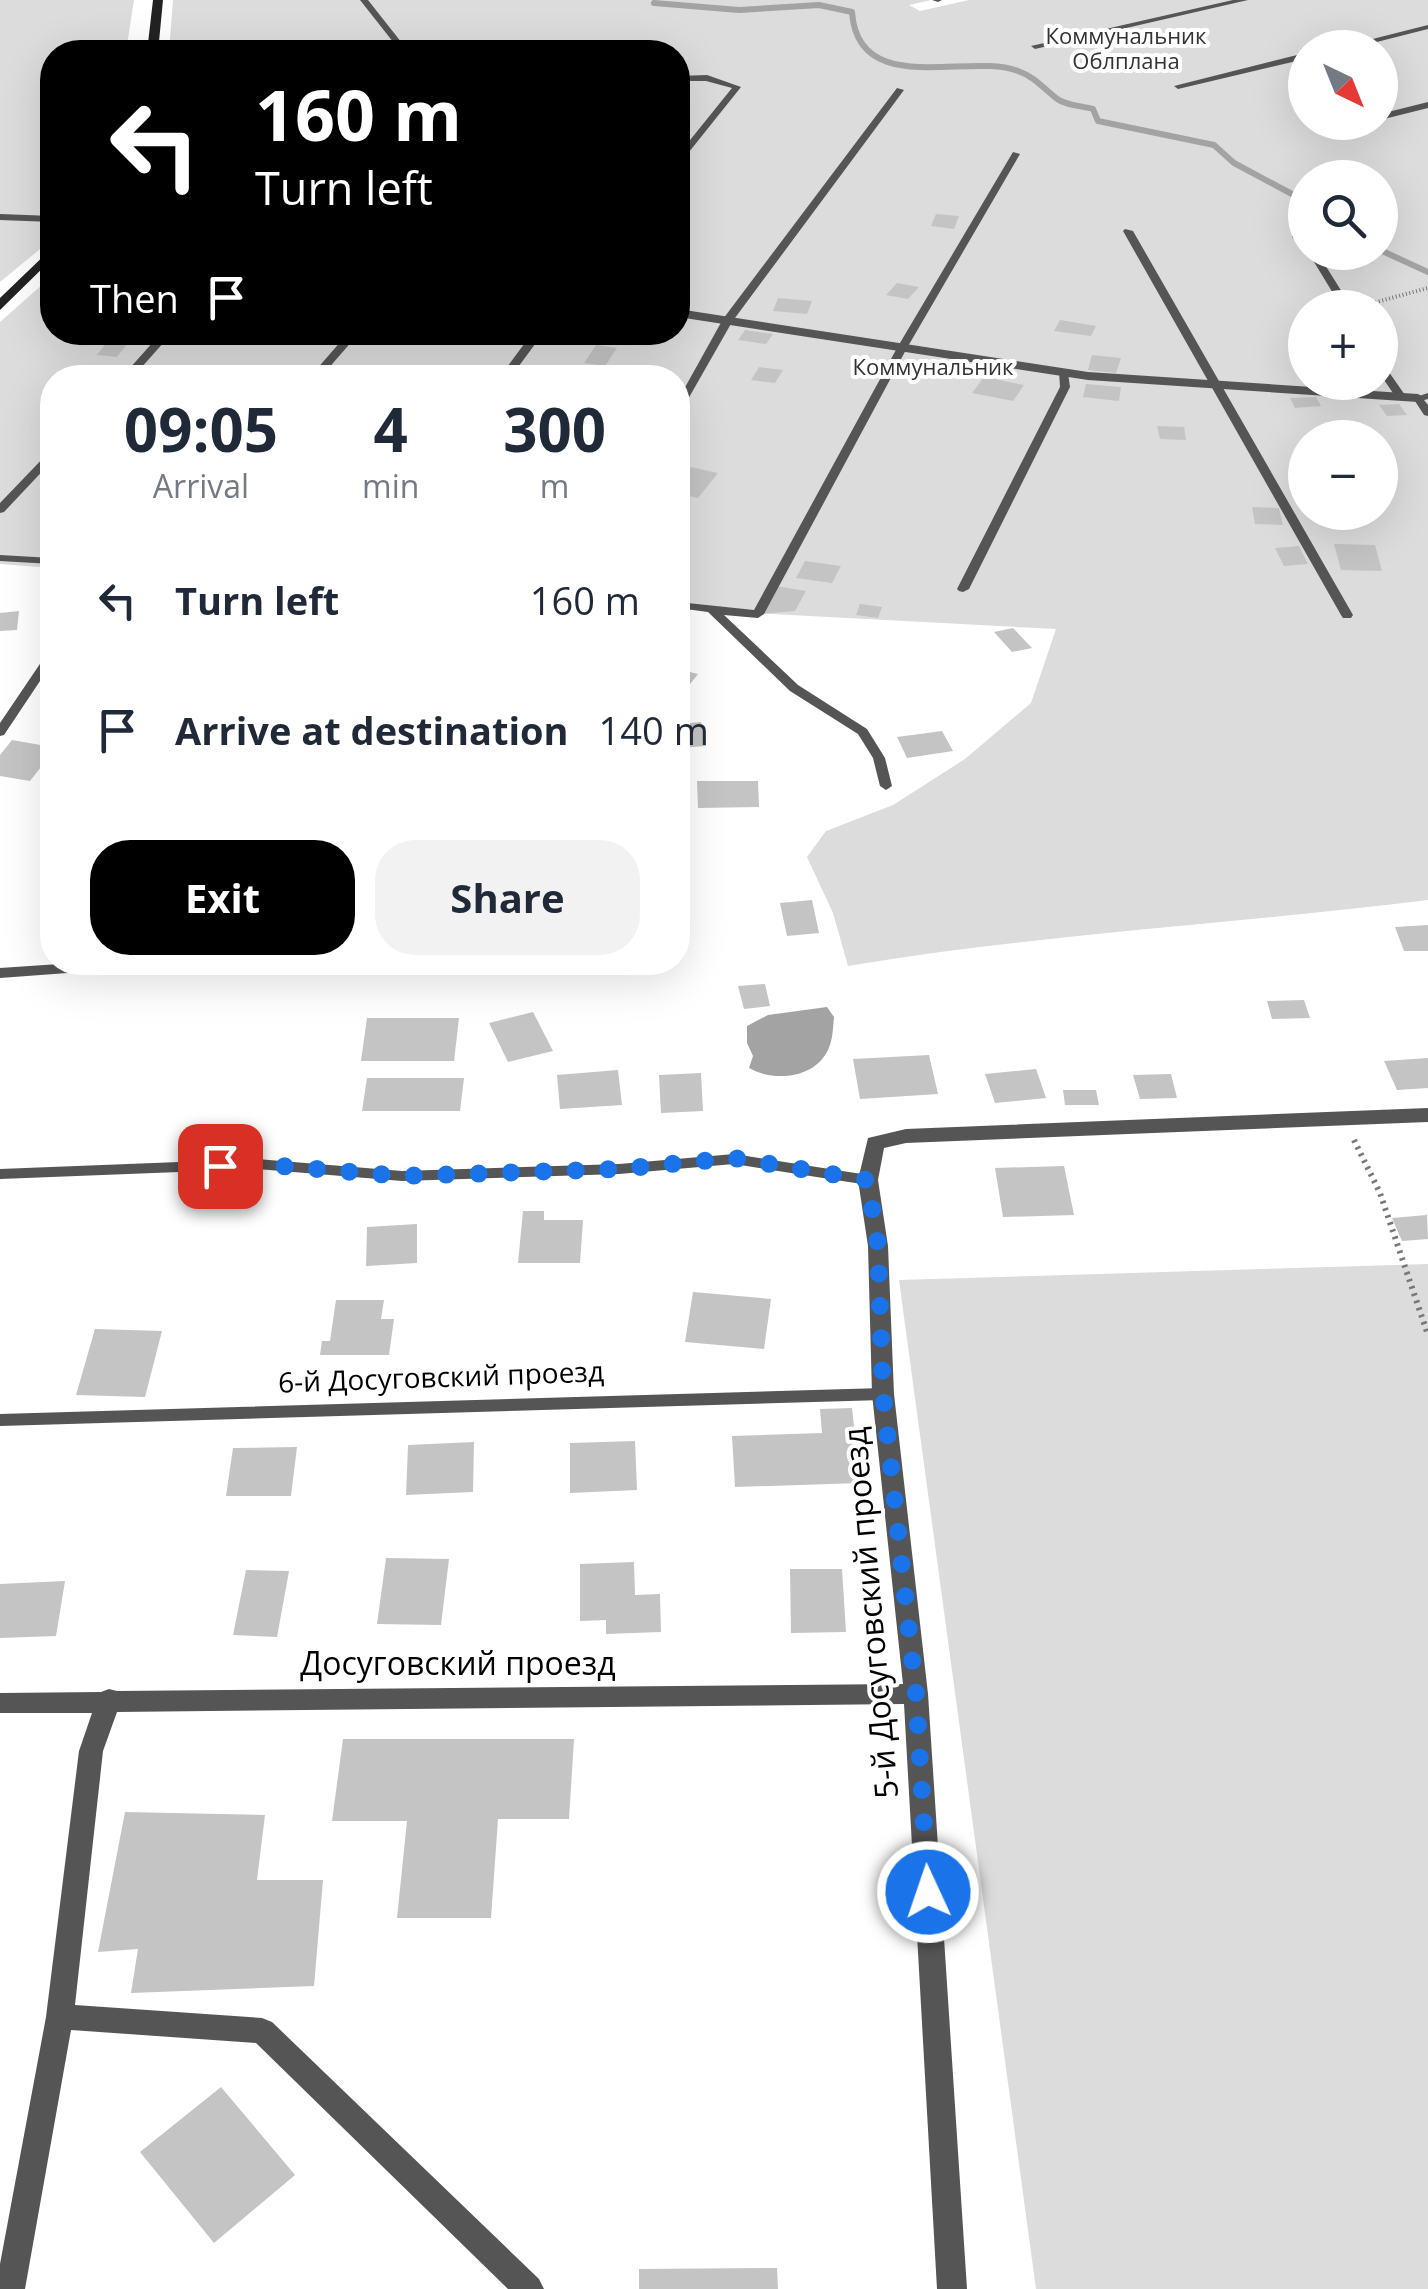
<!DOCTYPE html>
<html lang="en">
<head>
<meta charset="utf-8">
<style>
  body { margin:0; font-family:"Open Sans",sans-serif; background:#f2f2f3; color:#1f2937; height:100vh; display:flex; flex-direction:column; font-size:38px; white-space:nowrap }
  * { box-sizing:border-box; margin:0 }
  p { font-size:32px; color:#747a83 }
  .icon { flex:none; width:55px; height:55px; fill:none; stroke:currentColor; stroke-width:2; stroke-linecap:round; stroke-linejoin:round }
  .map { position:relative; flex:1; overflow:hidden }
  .side { position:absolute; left:40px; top:365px; width:650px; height:610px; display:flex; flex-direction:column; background:#fff; border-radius:40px; box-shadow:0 10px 40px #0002 }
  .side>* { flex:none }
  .top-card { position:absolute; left:40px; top:40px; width:650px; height:305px; border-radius:40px; box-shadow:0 10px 40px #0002; background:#000; color:#fff; overflow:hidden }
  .needle { width:65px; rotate:137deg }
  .controls { position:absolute; left:1288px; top:30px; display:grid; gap:20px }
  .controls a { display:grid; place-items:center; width:110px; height:110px; border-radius:50%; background:#fff; box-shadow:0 10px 40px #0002; font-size:50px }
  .pin { position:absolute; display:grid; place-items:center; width:85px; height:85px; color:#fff; margin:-42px; border-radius:20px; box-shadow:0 5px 15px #0006 }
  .me { position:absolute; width:110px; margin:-55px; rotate:357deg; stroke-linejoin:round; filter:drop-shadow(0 0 8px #0008) }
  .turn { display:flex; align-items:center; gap:35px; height:210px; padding:0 50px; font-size:45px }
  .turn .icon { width:130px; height:130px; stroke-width:2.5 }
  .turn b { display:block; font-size:70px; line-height:85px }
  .then { display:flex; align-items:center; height:95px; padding:0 50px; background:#0003; gap:20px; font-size:38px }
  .eta { display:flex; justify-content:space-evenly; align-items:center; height:170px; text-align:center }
  .eta b { font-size:60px; font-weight:700; line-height:70px }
  .primary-button { display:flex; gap:20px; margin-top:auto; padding:20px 50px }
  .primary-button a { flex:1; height:115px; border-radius:40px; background:#000; color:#fff; font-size:40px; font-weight:700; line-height:115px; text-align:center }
  .primary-button a+a { background:#f2f2f3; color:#1f2937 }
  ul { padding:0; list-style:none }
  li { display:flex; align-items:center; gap:30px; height:130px; padding:0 50px }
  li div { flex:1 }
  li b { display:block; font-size:38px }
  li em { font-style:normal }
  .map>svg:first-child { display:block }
  .green { fill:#dcdcdc; fill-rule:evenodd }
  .water { fill:#a3a3a3 }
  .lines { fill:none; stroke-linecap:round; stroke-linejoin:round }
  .stream { stroke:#a3a3a3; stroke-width:6 }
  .building { fill:#c4c4c4 }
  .path-far1 { stroke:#777; stroke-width:4; stroke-dasharray:1 2.5; stroke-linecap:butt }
  .path { stroke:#777; stroke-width:6; stroke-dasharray:2.5 5; stroke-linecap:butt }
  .lane { fill:#555; fill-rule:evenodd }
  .street { fill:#555; fill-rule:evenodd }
  .secondary { fill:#222; fill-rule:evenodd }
  .route { stroke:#1a73e8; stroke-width:18; stroke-dasharray:0 32.4 }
  .labels { text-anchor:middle; stroke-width:8; stroke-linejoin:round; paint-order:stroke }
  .far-park-label { font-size:22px; fill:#333; stroke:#fff }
  .street-label { font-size:28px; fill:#000; stroke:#fff }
  .near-street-label { font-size:32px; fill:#000; stroke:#fff }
</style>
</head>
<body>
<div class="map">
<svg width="1428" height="2289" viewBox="0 0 1428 2289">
  <rect width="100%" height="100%" fill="#fff"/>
  <path class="green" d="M 0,0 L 134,0 L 126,52 L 52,52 L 52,233 L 45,245 L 0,282 Z
    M 173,0 L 931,0 L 909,5 L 920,11 L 969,0 L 1428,0 L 1428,900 C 1235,924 1041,934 848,966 L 833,913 L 807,857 L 826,831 L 893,805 L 965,759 L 1031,703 L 1056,629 L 678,609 L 678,378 L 52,378 L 52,568 L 0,564 L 0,322 L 52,276 L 52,332 L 678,332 L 678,52 L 169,52 ZM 1305,48 L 1380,48 L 1380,122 L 1305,122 ZM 1305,178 L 1380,178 L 1380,252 L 1305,252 ZM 1305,308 L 1380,308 L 1380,382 L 1305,382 ZM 1305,438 L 1380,438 L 1380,512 L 1305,512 Z
    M 1428,1264 L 1428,2289 L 1036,2289 L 899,1280 Z"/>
  <path class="water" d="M 827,1007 L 834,1017 C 833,1027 833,1040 828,1050 C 814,1079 774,1082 749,1068 L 753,1056 L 747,1043 L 747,1026 L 768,1015 Z"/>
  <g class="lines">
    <path class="stream" d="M 654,3 L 739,10 L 819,5 L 852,12 C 858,99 969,52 1018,71 C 1035,77 1043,88 1056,98 C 1064,105 1082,106 1093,109 L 1098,121 L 1214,145 L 1234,163 L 1305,201
      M 1380,250 L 1428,272"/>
  </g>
  <path class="building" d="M 936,214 L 959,216 L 954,229 L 931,226 Z
    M 897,283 L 919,287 L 908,299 L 886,295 Z
    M 778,298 L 812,301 L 807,314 L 773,311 Z
    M 1060,320 L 1096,326 L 1091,336 L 1054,331 Z
    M 745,330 L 773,334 L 766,344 L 738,340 Z
    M 108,341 L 128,343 L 117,357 L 97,355 Z
    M 596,345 L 617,348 L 605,366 L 584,363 Z
    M 1092,355 L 1121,358 L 1116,373 L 1088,370 Z
    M 759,367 L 783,370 L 775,383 L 751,380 Z
    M 984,377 L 1024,385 L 1013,401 L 972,393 Z
    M 1086,384 L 1121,387 L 1119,401 L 1083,397 Z
    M 1316,397 L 1321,406 L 1295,408 L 1290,398 Z
    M 1399,404 L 1407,415 L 1387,416 L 1379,405 Z
    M 1157,426 L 1184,427 L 1186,440 L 1160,439 Z
    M 681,465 L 718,473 L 698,498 L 678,494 Z
    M 1252,507 L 1279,508 L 1283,525 L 1255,524 Z
    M 1334,544 L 1375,545 L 1382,571 L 1341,570 Z
    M 1299,546 L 1308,564 L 1284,566 L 1275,548 Z
    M 805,561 L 841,566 L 832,583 L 796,578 Z
    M 776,586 L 806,591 L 795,611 L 758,614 Z
    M 860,604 L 882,607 L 878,618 L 856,615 Z
    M 19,611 L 17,630 L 0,631 L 0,613 Z
    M 1013,628 L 1032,648 L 1012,652 L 994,632 Z
    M 678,669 L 698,674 L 683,693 L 678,692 Z
    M 701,722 L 706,746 L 679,748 L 678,724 Z
    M 942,731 L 953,751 L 907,758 L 897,737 Z
    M 12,740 L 52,747 L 52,753 L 30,781 L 0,776 L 0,755 Z
    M 697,781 L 758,781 L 759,807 L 698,808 Z
    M 812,900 L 819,933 L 787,936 L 780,903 Z
    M 1428,925 L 1428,951 L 1404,951 L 1395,927 Z
    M 765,984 L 770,1006 L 744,1009 L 738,986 Z
    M 1304,1000 L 1310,1018 L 1272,1019 L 1267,1001 Z
    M 533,1012 L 553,1051 L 508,1062 L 489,1023 Z
    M 367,1018 L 459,1018 L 454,1061 L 361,1061 Z
    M 929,1055 L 938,1094 L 860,1099 L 853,1059 Z
    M 1428,1058 L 1428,1088 L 1397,1090 L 1384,1061 Z
    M 1036,1069 L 1046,1098 L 995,1103 L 985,1074 Z
    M 618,1070 L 622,1105 L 560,1109 L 557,1075 Z
    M 701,1073 L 703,1111 L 661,1113 L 659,1075 Z
    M 1171,1074 L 1177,1098 L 1140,1099 L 1133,1075 Z
    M 367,1078 L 464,1078 L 460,1111 L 362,1111 Z
    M 1063,1090 L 1096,1090 L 1099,1105 L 1065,1105 Z
    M 1064,1166 L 1074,1215 L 1003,1217 L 995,1168 Z
    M 523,1211 L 544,1211 L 544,1220 L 583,1220 L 580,1263 L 518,1263 Z
    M 1427,1215 L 1428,1239 L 1402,1241 L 1392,1218 Z
    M 417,1224 L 417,1263 L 366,1266 L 367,1227 Z
    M 693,1292 L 771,1299 L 764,1349 L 685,1342 Z
    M 336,1300 L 384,1300 L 381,1319 L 394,1319 L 389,1355 L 320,1355 L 322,1341 L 330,1341 Z
    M 95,1329 L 162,1331 L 145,1397 L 76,1395 Z
    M 852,1408 L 860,1483 L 735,1487 L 732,1436 L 822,1433 L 820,1409 Z
    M 635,1441 L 637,1490 L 570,1493 L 570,1443 Z
    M 474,1442 L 473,1492 L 406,1495 L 408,1445 Z
    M 297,1447 L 291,1496 L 226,1496 L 233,1448 Z
    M 386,1558 L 449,1559 L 441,1625 L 377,1624 Z
    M 634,1562 L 635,1595 L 660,1594 L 661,1632 L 606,1634 L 606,1620 L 580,1621 L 580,1564 Z
    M 790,1569 L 842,1569 L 846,1632 L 791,1633 Z
    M 246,1570 L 289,1571 L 277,1637 L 233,1635 Z
    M 65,1581 L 56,1636 L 0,1638 L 0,1584 Z
    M 343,1739 L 574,1739 L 569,1819 L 498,1819 L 491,1918 L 397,1918 L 407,1821 L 332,1821 Z
    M 125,1812 L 265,1815 L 257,1880 L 323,1880 L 314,1986 L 131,1993 L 138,1949 L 98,1952 Z
    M 221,2087 L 295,2175 L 214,2243 L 140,2152 Z
    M 777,2268 L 778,2289 L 639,2289 L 639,2269 Z"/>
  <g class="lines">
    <path class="path-far1" d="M 1362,306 L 1428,288"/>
    <path class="path" d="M 1354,1140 L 1380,1193 L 1428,1335"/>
    <path class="lane" d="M 360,0 L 368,0 L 409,52 L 401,52 Z
      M 932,0 L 942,0 L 938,2 Z
      M 1233,0 L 1248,0 L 1035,49 L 1031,46 Z
      M 1428,25 L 1428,29 L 1353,48 L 1337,48 Z
      M 1305,53 L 1305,59 L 1178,89 L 1174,86 Z
      M 707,75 L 741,87 L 681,162 L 678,163 L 678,155 L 732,88 L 706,81 L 678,81 L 678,76 Z
      M 897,88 L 904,90 L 732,322 L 683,408 L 678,411 L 678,400 L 723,319 Z
      M 1428,102 L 1428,108 L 1380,120 L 1380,114 Z
      M 1347,122 L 1361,122 L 1348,128 L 1344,125 Z
      M 1013,152 L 1020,154 L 907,348 L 764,614 L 758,618 L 724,615 L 798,685 L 867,729 L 885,758 L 892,786 L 886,790 L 880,786 L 873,758 L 858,734 L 790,691 L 708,612 L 678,608 L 678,602 L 754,610 L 897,348 Z
      M 0,214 L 52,216 L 52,222 L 0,220 Z
      M 1125,229 L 1133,231 L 1353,615 L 1351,618 L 1343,618 L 1341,615 L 1123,231 Z
      M 1292,233 L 1298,233 L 1305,240 L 1305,248 L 1292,237 Z
      M 1308,252 L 1317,252 L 1352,308 L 1342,308 Z
      M 162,332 L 173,332 L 132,378 L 121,378 Z
      M 349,332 L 360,332 L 320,378 L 309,378 Z
      M 533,332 L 544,332 L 510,378 L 499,378 Z
      M 1380,364 L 1384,365 L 1405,395 L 1405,399 L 1397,399 L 1380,374 Z
      M 1059,371 L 1068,373 L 1070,387 L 969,589 L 963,592 L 959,591 L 957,589 L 1060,387 Z
      M 1428,393 L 1428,399 L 1424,400 L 1428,405 L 1428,416 L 1424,415 L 1413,398 Z
      M 52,452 L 52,461 L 4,512 L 0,513 L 0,503 L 48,453 Z
      M 0,555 L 52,558 L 52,564 L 0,561 Z
      M 48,652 L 52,652 L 52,663 L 4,735 L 0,736 L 0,723 Z
      M 89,962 L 169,962 L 162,966 L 0,978 L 0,968 Z
      M 734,1154 L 868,1175 L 876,1180 L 868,1185 L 734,1164 L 619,1174 L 402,1181 L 257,1169 L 0,1179 L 0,1169 L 257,1159 L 402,1171 L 619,1164 Z
      M 883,1388 L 889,1390 L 891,1394 L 889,1398 L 883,1400 L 0,1426 L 0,1414 Z"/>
    <path class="street" d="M 678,309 L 1088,372 L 1418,394 L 1425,398 L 1418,402 L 1088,380 L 678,317 Z
      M 1428,1108 L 1428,1122 L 906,1143 L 884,1148 L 878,1180 L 888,1246 L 894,1394 L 928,1694 L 967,2289 L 937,2289 L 904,1704 L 117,1712 L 103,1751 L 75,2005 L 262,2018 L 272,2022 L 539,2279 L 544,2289 L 508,2289 L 256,2043 L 71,2030 L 25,2289 L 0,2289 L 0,2264 L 46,2017 L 79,1751 L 92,1713 L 0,1713 L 0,1693 L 101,1692 L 109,1689 L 117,1691 L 903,1684 L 872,1394 L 868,1246 L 858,1180 L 868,1138 L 906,1129 Z"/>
    <path class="secondary" d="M 153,0 L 163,0 L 158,52 L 147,52 Z
      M 52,248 L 52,259 L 0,310 L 0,298 Z"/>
  </g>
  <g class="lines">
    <path class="route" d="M 220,1166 L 257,1164 L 402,1176 L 619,1169 L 734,1158 L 868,1180 L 878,1246 L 883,1394 L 916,1694 L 928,1892"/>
  </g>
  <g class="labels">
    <g class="far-park-label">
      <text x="1126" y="44">Коммунальник<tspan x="1126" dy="25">Облплана</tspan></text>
      <text x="933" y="375">Коммунальник</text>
    </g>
    <g class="street-label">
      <text transform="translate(441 1377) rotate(-2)" y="10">6-й Досуговский проезд</text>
    </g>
    <g class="near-street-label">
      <text transform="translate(871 1613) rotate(-95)" y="11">5-й Досуговский проезд</text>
      <text x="458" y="1675">Досуговский проезд</text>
    </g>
  </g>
</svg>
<div class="controls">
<a><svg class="needle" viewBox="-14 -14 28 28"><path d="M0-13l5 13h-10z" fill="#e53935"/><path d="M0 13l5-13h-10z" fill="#747a83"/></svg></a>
<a><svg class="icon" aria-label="search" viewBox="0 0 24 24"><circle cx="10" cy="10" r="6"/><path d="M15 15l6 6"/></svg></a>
<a>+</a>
<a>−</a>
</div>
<div class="pin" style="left:220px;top:1166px;background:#d93025"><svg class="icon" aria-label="arrive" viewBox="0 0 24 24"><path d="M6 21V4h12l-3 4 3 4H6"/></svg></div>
<svg class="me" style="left:928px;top:1892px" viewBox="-20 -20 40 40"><circle r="17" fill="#1a73e8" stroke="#fff" stroke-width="3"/><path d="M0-11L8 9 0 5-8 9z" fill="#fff"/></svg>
<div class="top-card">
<div class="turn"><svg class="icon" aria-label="left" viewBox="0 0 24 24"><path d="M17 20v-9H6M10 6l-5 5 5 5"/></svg><div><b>160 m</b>Turn left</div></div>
<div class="then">Then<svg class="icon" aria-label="arrive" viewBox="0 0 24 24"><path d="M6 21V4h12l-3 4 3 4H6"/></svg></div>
</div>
<section class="side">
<div class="eta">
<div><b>09:05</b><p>Arrival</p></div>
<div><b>4</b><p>min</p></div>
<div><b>300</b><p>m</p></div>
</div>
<ul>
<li><svg class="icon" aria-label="left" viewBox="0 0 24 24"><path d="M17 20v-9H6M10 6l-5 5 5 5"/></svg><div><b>Turn left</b></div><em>160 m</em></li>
<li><svg class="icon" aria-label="arrive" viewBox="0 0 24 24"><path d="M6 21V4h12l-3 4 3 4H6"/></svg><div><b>Arrive at destination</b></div><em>140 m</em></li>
</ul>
<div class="primary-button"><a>Exit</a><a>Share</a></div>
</section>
</div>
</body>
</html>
